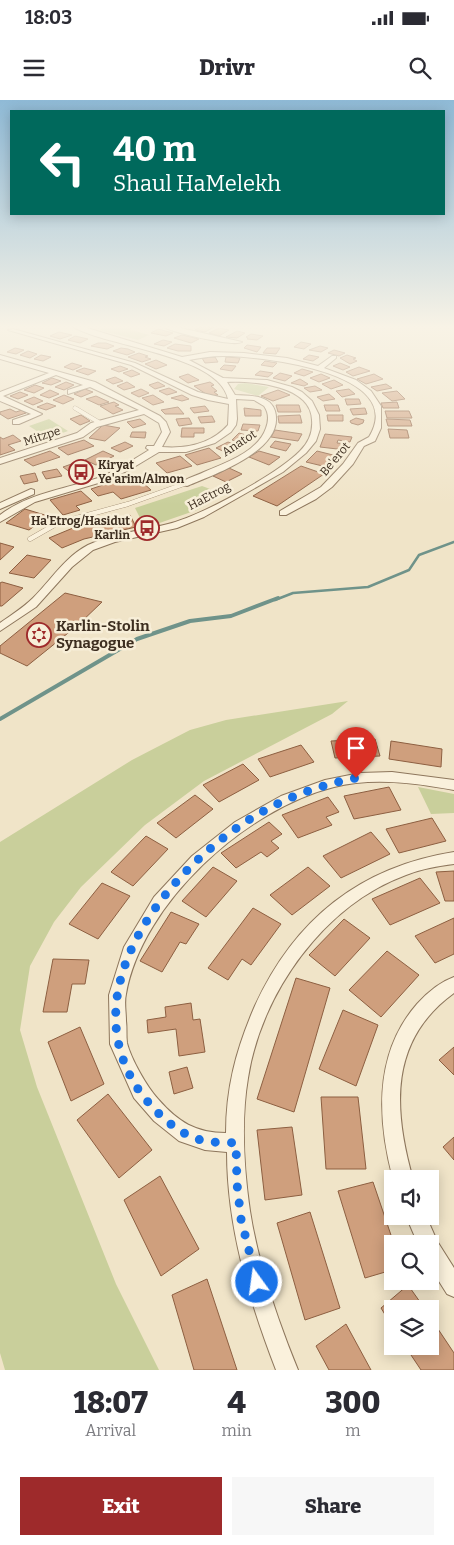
<!DOCTYPE html>
<html lang="en">
<head>
<meta charset="utf-8">
<style>
  body { margin:0; font-family:Bitter,serif; background:#f7f7f7; color:#2b2b33; height:100vh; display:flex; flex-direction:column; font-size:19px; white-space:nowrap }
  * { box-sizing:border-box; margin:0 }
  p { font-size:16px; color:#7c7c81 }
  .icon { flex:none; width:28px; height:28px; fill:none; stroke:currentColor; stroke-width:2; stroke-linecap:round; stroke-linejoin:round }
  .map { position:relative; height:1270px; overflow:hidden }
  .details { display:flex; flex-direction:column; background:#fff; flex:1 }
  .details>* { flex:none }
  .guide { position:absolute; left:10px; top:10px; width:435px; height:105px; border-radius:0px; box-shadow:0 2px 12px #0003; background:#00695c; color:#fff; overflow:hidden }
  .buttons { position:absolute; left:384px; top:1070px; display:grid; gap:10px }
  .buttons a { display:grid; place-items:center; width:55px; height:55px; border-radius:0px; background:#fff; box-shadow:0 2px 12px #0003; font-size:25px }
  .pin { position:absolute; display:grid; place-items:center; width:42px; height:42px; color:#fff; margin:-51px -21px; border-radius:50% 50% 50% 0; rotate:-45deg; box-shadow:0 0 5px #0007 }
  .pin .icon { rotate:45deg }
  .me { position:absolute; width:55px; margin:-28px; rotate:346deg; stroke-linejoin:round; filter:drop-shadow(0 0 4px #0008) }
  .turn { display:flex; align-items:center; gap:18px; height:105px; padding:0 20px; font-size:22px }
  .turn .icon { width:65px; height:65px; stroke-width:2.5 }
  .turn b { display:block; font-size:35px; line-height:42px }
  .eta { display:flex; justify-content:space-evenly; align-items:center; height:85px; text-align:center }
  .eta b { font-size:30px; font-weight:800; line-height:35px }
  .button { display:flex; gap:10px; margin-top:auto; padding:10px 20px }
  .button a { flex:1; height:58px; border-radius:0px; background:#9e2a2b; color:#fff; font-size:20px; font-weight:800; line-height:58px; text-align:center }
  .button a+a { background:#f7f7f7; color:#2b2b33 }
  .status { display:flex; justify-content:space-between; align-items:center; height:35px; padding:0 25px; background:#fff; direction:ltr }
  .status svg { height:14px; fill:currentColor }
  header { display:flex; justify-content:space-between; align-items:center; height:65px; padding:0 20px; background:#fff; font-size:22px; font-weight:800 }
  .map>svg:first-child { display:block }
  .green { fill:#c9cf9b }
  .lines { fill:none; stroke-linecap:round; stroke-linejoin:round }
  .stream-far1 { stroke:#6f938a; stroke-width:2.5 }
  .stream { stroke:#6f938a; stroke-width:4 }
  .building { fill:#cf9f7d; stroke:#8d5f41 }
  .service-far1-casing { stroke:#8d765c; stroke-width:4.5 }
  .service-casing { stroke:#8d765c; stroke-width:5 }
  .minor-casing { stroke:#8d765c; stroke-width:2 }
  .service-far1 { stroke:#faf1dc; stroke-width:4 }
  .service { stroke:#faf1dc; stroke-width:4.5 }
  .minor { fill:#faf1dc; fill-rule:evenodd }
  .route { stroke:#1a73e8; stroke-width:9; stroke-dasharray:0 16.2 }
  .labels { text-anchor:middle; stroke-width:5; stroke-linejoin:round; paint-order:stroke }
  .far-street-label { font-size:12px; fill:#3d2e20; stroke:#f7eed8 }
  .far-poi-label { font-size:12px; font-weight:bold; fill:#3d2e20; stroke:#f7eed8; text-anchor:start }
  .poi-label { font-size:15px; font-weight:bold; fill:#3d2e20; stroke:#f7eed8; text-anchor:start }
</style>
</head>
<body>
<div class="status"><b>18:03</b><svg viewBox="0 0 49 12"><path d="M0 12V9h3v3zM5 12V6h3v6zM10 12V3h3v9zM15 12V0h3v12zM26 1h20v11H26zM47 4h2v5h-2z"/></svg></div>
<header><svg class="icon" aria-label="menu" viewBox="0 0 24 24"><path d="M4 6h16M4 12h16M4 18h16"/></svg>Drivr<svg class="icon" aria-label="search" viewBox="0 0 24 24"><circle cx="10" cy="10" r="6"/><path d="M15 15l6 6"/></svg></header>
<div class="map">
<svg width="454" height="1270" viewBox="0 0 454 1270">
  <rect width="100%" height="100%" fill="#f0e4c8"/>
  <path class="green" d="M 106,227 L 121,227 L 149,235 L 138,240 L 99,230 Z
    M 246,283 L 269,287 L 258,296 L 234,289 L 238,284 Z
    M 49,319 L 68,331 L 48,338 L 29,326 Z
    M 202,386 L 224,394 L 197,410 L 145,428 L 135,408 Z
    M 348,601 L 332,614 L 204,681 L 145,725 L 81,787 L 54,822 L 30,866 L 20,930 L 37,987 L 116,1184 L 159,1270 L 5,1270 L 0,1253 L 0,742 L 132,660 L 190,630 L 226,620 Z
    M 418,687 L 454,694 L 454,713 L 431,714 Z"/>
  <g class="lines">
    <path class="stream-far1" d="M 275,500 L 293,493 L 368,487 L 409,470 L 419,455 L 454,442"/>
    <path class="stream" d="M 0,619 L 137,539 L 190,521 L 231,516 L 278,498"/>
  </g>
  <path class="building" d="M 200,227 L 214,227 L 205,232 L 195,230 Z
    M 219,228 L 229,230 L 219,236 L 209,233 Z
    M 158,229 L 173,233 L 166,236 L 151,233 Z
    M 237,231 L 245,233 L 237,238 L 226,237 Z
    M 59,232 L 72,235 L 60,239 L 50,236 Z
    M 251,234 L 263,236 L 257,240 L 247,239 L 248,238 L 246,237 Z
    M 182,235 L 199,239 L 191,243 L 174,238 Z
    M 75,236 L 88,239 L 80,243 L 68,240 Z
    M 163,240 L 172,242 L 164,246 L 154,244 Z
    M 301,242 L 311,244 L 304,249 L 294,247 Z
    M 98,243 L 106,243 L 114,246 L 107,249 L 91,246 Z
    M 175,244 L 191,246 L 191,251 L 178,251 L 167,248 Z
    M 247,245 L 261,247 L 257,252 L 244,248 Z
    M 320,246 L 328,248 L 321,252 L 309,250 Z
    M 15,248 L 24,250 L 16,254 L 7,252 Z
    M 121,248 L 128,249 L 135,252 L 127,255 L 113,251 Z
    M 267,248 L 280,248 L 276,254 L 263,253 Z
    M 334,250 L 345,253 L 339,256 L 328,253 Z
    M 28,251 L 37,254 L 30,258 L 20,255 Z
    M 139,253 L 148,256 L 145,257 L 151,259 L 142,262 L 128,257 Z
    M 41,255 L 51,257 L 43,261 L 34,259 Z
    M 309,255 L 319,257 L 313,261 L 303,259 Z
    M 347,255 L 356,258 L 353,259 L 357,261 L 350,264 L 340,258 Z
    M 215,257 L 218,262 L 205,263 L 202,258 Z
    M 226,257 L 240,258 L 238,263 L 225,262 Z
    M 156,260 L 167,265 L 156,269 L 145,264 Z
    M 265,261 L 277,263 L 273,267 L 261,265 Z
    M 72,263 L 82,266 L 73,270 L 64,267 Z
    M 340,263 L 350,267 L 343,270 L 333,266 Z
    M 224,265 L 236,266 L 232,271 L 220,269 Z
    M 120,266 L 128,269 L 119,272 L 111,269 Z
    M 359,267 L 370,271 L 353,276 L 346,272 Z
    M 84,268 L 96,271 L 88,275 L 76,271 Z
    M 302,269 L 313,272 L 304,276 L 294,273 Z
    M 132,270 L 140,274 L 131,277 L 123,273 Z
    M 260,271 L 273,273 L 268,277 L 255,275 Z
    M 280,273 L 292,276 L 285,281 L 273,278 Z
    M 188,274 L 199,280 L 188,283 L 179,277 Z
    M 321,274 L 330,278 L 319,282 L 310,278 Z
    M 374,274 L 383,279 L 366,284 L 357,279 Z
    M 115,277 L 123,281 L 113,284 L 106,280 Z
    M 52,278 L 61,281 L 51,285 L 42,283 Z
    M 300,279 L 308,284 L 304,286 L 291,283 Z
    M 334,280 L 343,285 L 331,289 L 322,284 Z
    M 66,282 L 74,285 L 64,290 L 55,287 Z
    M 127,282 L 135,287 L 124,290 L 117,286 Z
    M 158,282 L 165,286 L 155,289 L 149,285 Z
    M 210,282 L 214,285 L 211,286 L 217,291 L 214,292 L 218,295 L 209,296 L 194,286 Z
    M 386,284 L 392,288 L 377,291 L 371,287 Z
    M 35,285 L 44,288 L 34,293 L 24,290 Z
    M 315,286 L 322,290 L 310,292 L 304,288 Z
    M 169,288 L 177,292 L 167,295 L 159,291 Z
    M 85,289 L 93,292 L 81,297 L 74,294 Z
    M 141,289 L 149,293 L 139,297 L 131,293 Z
    M 349,289 L 355,294 L 342,297 L 336,291 Z
    M 50,290 L 59,294 L 49,298 L 40,295 Z
    M 278,290 L 290,295 L 273,301 L 261,296 Z
    M 397,291 L 405,299 L 392,301 L 382,293 Z
    M 20,292 L 28,295 L 18,299 L 10,296 Z
    M 329,294 L 335,299 L 323,301 L 317,297 Z
    M 64,295 L 74,299 L 63,304 L 53,300 Z
    M 153,295 L 164,302 L 153,305 L 142,298 Z
    M 182,295 L 189,299 L 182,301 L 171,298 Z
    M 96,296 L 109,302 L 99,305 L 86,299 Z
    M 34,297 L 43,301 L 33,305 L 24,301 Z
    M 345,299 L 359,299 L 361,304 L 347,305 Z
    M 114,302 L 119,305 L 115,306 L 123,310 L 113,314 L 100,306 Z
    M 397,302 L 399,308 L 383,308 L 381,303 Z
    M 47,303 L 56,306 L 46,310 L 37,307 Z
    M 276,305 L 299,305 L 301,312 L 278,312 Z
    M 324,305 L 338,305 L 340,311 L 326,311 Z
    M 205,306 L 209,311 L 194,313 L 190,308 Z
    M 178,307 L 184,314 L 165,314 L 161,310 Z
    M 244,308 L 261,310 L 261,316 L 245,316 Z
    M 365,308 L 367,314 L 353,315 L 350,309 Z
    M 10,309 L 16,312 L 22,310 L 26,313 L 8,319 L 0,314 L 0,312 Z
    M 385,311 L 409,311 L 412,318 L 387,318 Z
    M 81,315 L 90,321 L 80,325 L 70,319 Z
    M 300,315 L 302,323 L 279,323 L 278,316 Z
    M 327,315 L 343,315 L 343,321 L 328,321 Z
    M 212,316 L 215,322 L 201,323 L 198,317 Z
    M 189,318 L 192,324 L 179,326 L 176,319 Z
    M 356,318 L 364,320 L 363,323 L 358,325 L 351,323 L 350,321 Z
    M 140,319 L 146,324 L 133,328 L 127,322 Z
    M 386,319 L 410,320 L 412,326 L 388,326 Z
    M 243,324 L 260,325 L 258,331 L 241,330 Z
    M 103,325 L 120,328 L 105,341 L 89,338 Z
    M 182,328 L 204,328 L 204,333 L 194,333 L 194,337 L 181,337 Z
    M 388,329 L 407,330 L 409,338 L 390,338 Z
    M 275,330 L 302,334 L 298,341 L 271,337 Z
    M 132,332 L 146,332 L 145,338 L 130,337 Z
    M 239,333 L 253,337 L 246,343 L 232,340 Z
    M 325,334 L 352,337 L 350,342 L 338,340 L 337,343 L 348,344 L 346,350 L 320,347 Z
    M 13,335 L 21,341 L 8,345 L 15,350 L 0,355 L 0,337 L 3,339 Z
    M 84,340 L 94,346 L 68,355 L 58,348 Z
    M 275,341 L 291,344 L 286,351 L 270,347 Z
    M 125,342 L 133,346 L 120,352 L 111,348 Z
    M 228,342 L 242,347 L 233,352 L 228,350 L 225,352 L 216,348 Z
    M 209,348 L 221,358 L 197,365 L 185,355 Z
    M 50,351 L 60,357 L 33,366 L 24,360 Z
    M 103,351 L 114,356 L 96,365 L 85,360 Z
    M 259,351 L 280,357 L 269,365 L 249,357 Z
    M 317,351 L 341,357 L 331,368 L 306,362 Z
    M 180,356 L 192,366 L 167,373 L 156,363 Z
    M 77,362 L 86,368 L 71,373 L 63,367 Z
    M 301,366 L 324,374 L 277,406 L 253,396 Z
    M 229,368 L 242,374 L 226,382 L 213,376 Z
    M 57,369 L 62,376 L 46,379 L 42,372 Z
    M 35,373 L 38,381 L 24,384 L 20,376 Z
    M 130,375 L 134,378 L 144,375 L 149,379 L 141,381 L 151,390 L 121,399 L 113,392 L 98,396 L 91,389 L 103,385 L 101,383 Z
    M 81,391 L 92,401 L 76,406 L 80,410 L 63,415 L 50,400 Z
    M 25,409 L 48,416 L 29,430 L 6,423 Z
    M 130,415 L 136,427 L 84,439 L 62,448 L 49,438 L 73,428 Z
    M 0,443 L 14,447 L 0,460 Z
    M 27,455 L 51,460 L 34,478 L 9,473 Z
    M 2,482 L 23,488 L 2,506 L 0,506 L 0,483 Z
    M 65,493 L 102,502 L 78,525 L 27,566 L 0,553 L 0,546 Z
    M 375,639 L 380,656 L 335,658 L 331,641 Z
    M 391,641 L 442,649 L 441,667 L 389,659 Z
    M 301,645 L 314,662 L 270,677 L 258,659 Z
    M 243,664 L 259,680 L 219,702 L 203,685 Z
    M 389,687 L 401,710 L 354,719 L 344,696 Z
    M 195,695 L 213,709 L 176,738 L 157,723 Z
    M 328,697 L 339,712 L 326,717 L 332,725 L 298,738 L 282,715 Z
    M 432,718 L 446,741 L 399,753 L 386,729 Z
    M 269,722 L 282,734 L 271,741 L 279,748 L 267,757 L 261,752 L 236,768 L 221,753 Z
    M 371,732 L 390,754 L 341,778 L 323,756 Z
    M 146,736 L 168,749 L 133,786 L 111,772 Z
    M 213,767 L 237,781 L 206,817 L 182,801 Z
    M 308,767 L 330,786 L 292,815 L 270,795 Z
    M 454,771 L 454,801 L 445,801 L 436,772 Z
    M 420,778 L 440,803 L 390,825 L 372,799 Z
    M 102,783 L 130,796 L 98,839 L 69,824 Z
    M 253,808 L 281,824 L 251,865 L 242,859 L 228,880 L 208,868 Z
    M 171,812 L 199,824 L 186,844 L 180,842 L 162,872 L 140,861 Z
    M 454,818 L 454,854 L 435,863 L 415,836 Z
    M 344,819 L 370,838 L 335,876 L 309,855 Z
    M 387,851 L 419,875 L 381,917 L 349,890 Z
    M 53,859 L 89,860 L 85,884 L 72,884 L 67,912 L 43,912 Z
    M 296,878 L 330,888 L 294,1012 L 257,999 Z
    M 191,903 L 193,920 L 200,919 L 205,952 L 179,956 L 176,929 L 148,933 L 147,920 L 166,917 L 165,907 Z
    M 343,910 L 378,925 L 356,986 L 319,969 Z
    M 80,927 L 104,984 L 71,1001 L 48,942 Z
    M 454,947 L 454,975 L 439,960 Z
    M 187,967 L 193,988 L 174,994 L 169,972 Z
    M 108,994 L 152,1050 L 119,1078 L 77,1020 Z
    M 321,997 L 358,997 L 366,1069 L 326,1069 Z
    M 292,1027 L 302,1095 L 265,1100 L 257,1030 Z
    M 454,1037 L 454,1060 L 443,1047 Z
    M 160,1076 L 199,1149 L 161,1176 L 124,1100 Z
    M 373,1082 L 394,1144 L 392,1170 L 365,1178 L 338,1091 Z
    M 310,1112 L 340,1208 L 305,1220 L 277,1123 Z
    M 207,1179 L 237,1270 L 194,1270 L 172,1195 Z
    M 408,1185 L 425,1209 L 392,1209 L 392,1226 L 381,1208 Z
    M 430,1217 L 454,1253 L 454,1270 L 421,1270 L 405,1246 L 430,1246 Z
    M 346,1224 L 371,1270 L 329,1270 L 316,1246 Z"/>
  <g class="lines">
    <defs>
      <path id="service-far1" d="M 75,308 L 100,323"/>
      <path id="service" d="M 30,439 L 58,423 L 128,404 L 184,384"/>
      <path id="minor" d="M 73,227 L 84,227 L 182,257 L 210,252 L 244,253 L 287,258 L 318,266 L 332,256 L 336,256 L 336,258 L 324,268 L 356,280 L 371,291 L 381,306 L 381,328 L 375,341 L 364,346 L 353,364 L 332,387 L 316,399 L 286,415 L 280,415 L 280,411 L 321,387 L 343,364 L 358,343 L 369,337 C 409,272 259,256 223,256 C 211,256 200,258 189,260 L 223,278 L 267,280 L 292,287 L 302,292 L 312,301 L 319,315 L 320,329 L 316,341 L 306,353 L 283,372 L 204,417 L 177,428 L 115,442 L 93,450 L 72,467 L 36,507 L 0,531 L 0,523 C 11,515 23,508 33,498 C 51,480 65,457 88,445 C 113,433 141,431 168,424 C 201,416 276,375 300,351 C 309,342 313,332 312,320 C 311,285 253,281 227,282 L 235,295 C 248,296 270,294 275,311 C 286,350 213,375 187,386 L 180,384 C 186,378 196,376 204,372 C 225,363 258,352 266,328 C 269,320 269,313 264,306 L 254,300 L 236,299 L 237,319 L 236,325 L 231,332 L 215,343 L 186,352 L 159,352 L 129,370 L 105,381 L 35,402 L 0,422 L 0,415 C 29,393 65,389 98,378 C 116,371 133,360 149,350 L 146,348 L 147,346 L 154,346 L 162,332 L 159,323 L 144,314 L 97,327 L 83,337 L 0,364 L 0,358 L 77,333 L 91,323 L 139,310 L 90,287 L 68,294 L 68,290 L 83,285 L 56,275 L 3,296 L 42,314 L 19,324 L 13,324 L 13,320 L 31,314 L 0,301 L 0,292 L 49,273 L 0,259 L 0,255 L 95,282 L 160,316 L 166,322 L 170,332 L 162,347 C 186,349 211,344 228,325 L 229,304 L 208,300 L 192,295 L 131,265 L 8,230 L 13,229 L 135,263 L 198,292 L 228,299 C 219,255 108,247 73,227 Z
        M 164,227 L 176,227 L 242,242 C 233,247 175,233 164,227 Z
        M 31,389 L 34,390 L 34,394 L 0,409 L 0,403 Z
        M 392,672 L 454,680 L 454,690 C 415,683 373,677 334,687 C 246,709 142,803 126,894 C 124,902 126,912 126,921 C 127,928 126,936 127,943 C 131,959 147,987 158,999 C 178,1022 196,1033 226,1033 C 226,988 236,950 254,908 C 293,821 359,767 454,752 L 454,764 C 438,766 421,769 406,775 C 324,805 261,893 248,978 C 241,1019 244,1070 250,1111 C 258,1163 278,1221 298,1270 L 276,1270 C 249,1200 227,1127 227,1052 L 205,1050 L 179,1041 L 154,1021 L 134,998 L 110,944 L 109,895 L 124,847 L 154,797 L 192,756 L 235,722 L 281,696 L 325,680 L 360,673 Z
        M 454,877 L 454,893 C 389,940 393,1009 413,1079 L 393,1079 C 377,1019 374,953 417,904 C 427,893 440,882 454,877 Z
        M 406,1116 L 426,1116 L 437,1141 L 454,1168 L 454,1197 L 447,1194 L 430,1167 L 430,1144 L 418,1144 Z"/>
    </defs>
    <use href="#service-far1" class="service-far1-casing"/>
    <use href="#service" class="service-casing"/>
    <use href="#minor" class="minor-casing"/>
    <use href="#service-far1" class="service-far1"/>
    <use href="#service" class="service"/>
    <use href="#minor" class="minor"/>
  </g>
  <linearGradient id="sky" x2="0" y2="1"><stop stop-color="#8fbad6"/><stop offset="0.56" stop-color="#f8f3e6"/><stop offset="1" stop-color="#f8f3e6" stop-opacity="0"/></linearGradient>
  <rect width="454" height="405" fill="url(#sky)"/>
  <g class="lines">
    <path class="route" d="M 257,1182 L 241,1119 L 237,1084 L 236,1043 C 226,1042 215,1043 205,1041 C 179,1036 155,1012 140,992 C 72,894 160,780 241,725 C 276,701 315,686 356,678"/>
  </g>
  <defs>
    <symbol id="bus-ring" viewBox="-11 -11 22 22"><circle r="9.5" fill="#f7eed8" stroke="#9e2a2b" stroke-width="1.5"/><path d="M-5-6H5V4H4V6H2V4H-2V6H-4V4H-5ZM-3.5-4V0h7V-4ZM-3.5 1.2v1.5H-2V1.2ZM2 1.2v1.5H3.5V1.2Z" fill="#9e2a2b"/></symbol>
    <symbol id="synagogue-ring" viewBox="-11 -11 22 22"><circle r="9.5" fill="#f7eed8" stroke="#9e2a2b" stroke-width="1.5"/><path d="M0-6.5L5.6 3.2H-5.6ZM0 6.5L5.6-3.2H-5.6Z" fill="#9e2a2b"/></symbol>
  </defs>
  <g fill-rule="evenodd">
    <use href="#bus-ring" x="67" y="358" width="28" height="28"/>
    <use href="#bus-ring" x="133" y="414" width="28" height="28"/>
    <use href="#synagogue-ring" x="25" y="521" width="28" height="28"/>
  </g>
  <g class="labels">
    <g class="far-street-label">
      <text transform="translate(42 336) rotate(-18)" y="4">Mitzpe</text>
      <text transform="translate(239 343) rotate(-33)" y="4">Anatot</text>
      <text transform="translate(335 359) rotate(-50)" y="4">Be'erot</text>
      <text transform="translate(209 396) rotate(-28)" y="4">HaEtrog</text>
    </g>
    <g class="far-poi-label">
      <text x="98" y="369">Kiryat<tspan x="98" dy="14">Ye'arim/Almon</tspan></text>
      <text x="130" y="425" text-anchor="end">Ha'Etrog/Hasidut<tspan x="130" dy="14">Karlin</tspan></text>
    </g>
    <g class="poi-label">
      <text x="56" y="531">Karlin-Stolin<tspan x="56" dy="17">Synagogue</tspan></text>
    </g>
  </g>
</svg>
<div class="buttons">
<a><svg class="icon" aria-label="sound" viewBox="0 0 24 24"><path d="M4 9h4l5-4v14l-5-4H4zM17 9q2 3 0 6"/></svg></a>
<a><svg class="icon" aria-label="search" viewBox="0 0 24 24"><circle cx="10" cy="10" r="6"/><path d="M15 15l6 6"/></svg></a>
<a><svg class="icon" aria-label="layers" viewBox="0 0 24 24"><path d="M12 4l9 5-9 5-9-5zM3 14l9 5 9-5"/></svg></a>
</div>
<div class="pin" style="left:356px;top:678px;background:#d93025"><svg class="icon" aria-label="arrive" viewBox="0 0 24 24"><path d="M6 21V4h12l-3 4 3 4H6"/></svg></div>
<svg class="me" style="left:257px;top:1182px" viewBox="-20 -20 40 40"><circle r="17" fill="#1a73e8" stroke="#fff" stroke-width="3"/><path d="M0-11L8 9 0 5-8 9z" fill="#fff"/></svg>
<div class="guide">
<div class="turn"><svg class="icon" aria-label="left" viewBox="0 0 24 24"><path d="M17 20v-9H6M10 6l-5 5 5 5"/></svg><div><b>40 m</b>Shaul HaMelekh</div></div>
</div>
</div>
<section class="details">
<div class="eta">
<div><b>18:07</b><p>Arrival</p></div>
<div><b>4</b><p>min</p></div>
<div><b>300</b><p>m</p></div>
</div>
<div class="button"><a>Exit</a><a>Share</a></div>
</section>
</body>
</html>
